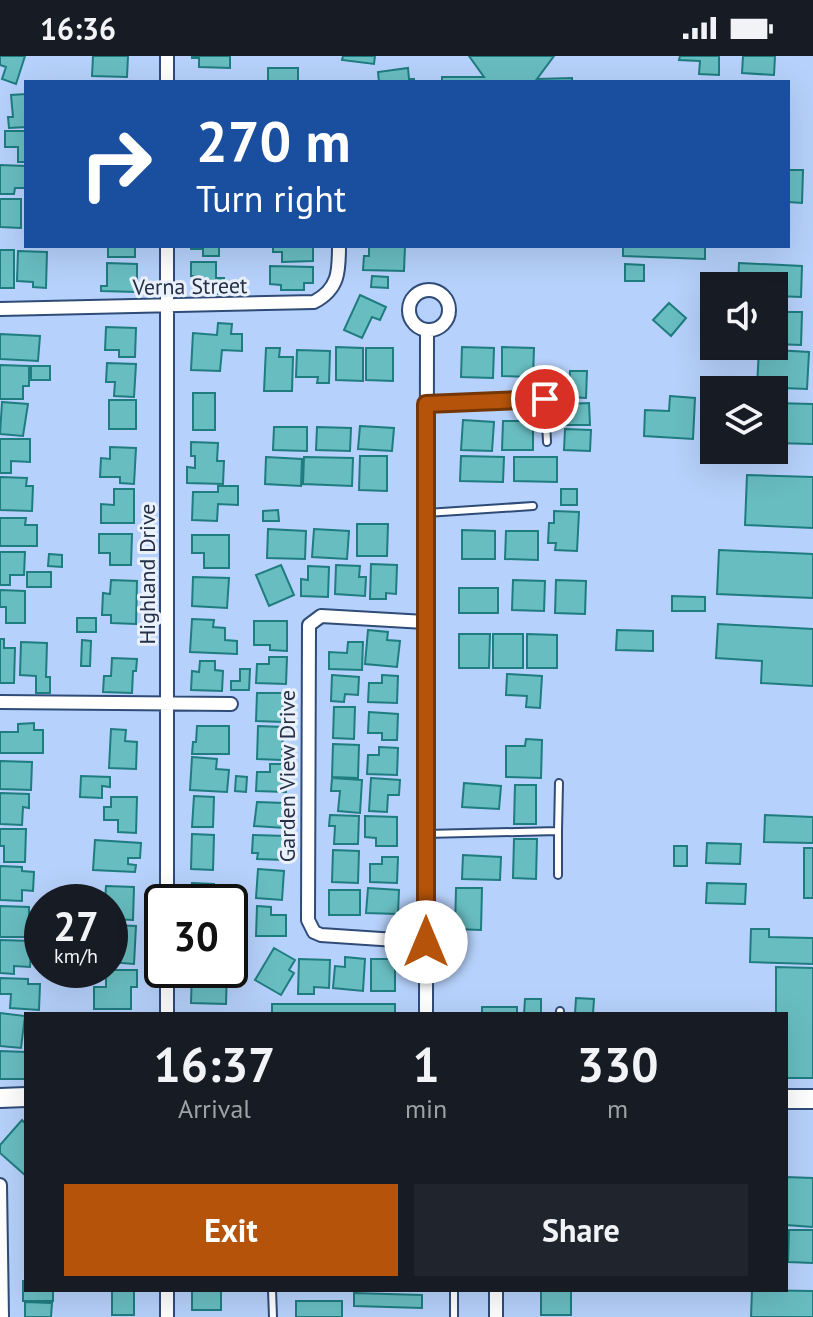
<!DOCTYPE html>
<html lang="en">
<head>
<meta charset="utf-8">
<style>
  body { margin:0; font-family:"PT Sans",sans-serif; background:#20242c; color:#f1f3f6; height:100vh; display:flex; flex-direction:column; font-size:30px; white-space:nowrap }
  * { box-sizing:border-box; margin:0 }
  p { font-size:26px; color:#9ea1a6 }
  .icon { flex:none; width:44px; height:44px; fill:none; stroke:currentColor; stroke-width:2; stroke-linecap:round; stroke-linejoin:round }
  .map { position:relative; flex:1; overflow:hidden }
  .sheet { position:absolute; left:24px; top:956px; width:764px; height:280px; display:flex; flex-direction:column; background:#171b24; border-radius:0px; box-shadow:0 8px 32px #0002 }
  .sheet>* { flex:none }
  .hud { position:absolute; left:24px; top:24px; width:766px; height:168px; border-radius:0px; box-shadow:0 8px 32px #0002; background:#1a4fa0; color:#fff; overflow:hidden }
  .fabs { position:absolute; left:700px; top:216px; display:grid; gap:16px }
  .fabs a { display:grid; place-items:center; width:88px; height:88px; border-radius:0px; background:#171b24; box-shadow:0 8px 32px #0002; font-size:40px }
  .speed { position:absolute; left:24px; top:828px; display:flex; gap:16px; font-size:40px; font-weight:700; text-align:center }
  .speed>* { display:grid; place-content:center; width:104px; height:104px; border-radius:50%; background:#171b24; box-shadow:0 8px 32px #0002; line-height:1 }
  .speed small { font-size:20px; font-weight:400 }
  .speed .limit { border:4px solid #111; border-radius:12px; background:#fff; color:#111 }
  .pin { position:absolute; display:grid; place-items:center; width:68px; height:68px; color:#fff; margin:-34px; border:4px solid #fff; border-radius:50%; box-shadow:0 2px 8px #0007 }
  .me { position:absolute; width:88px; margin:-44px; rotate:0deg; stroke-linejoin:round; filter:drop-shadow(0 0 6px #0008) }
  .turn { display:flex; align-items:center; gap:28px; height:168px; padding:0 40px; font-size:36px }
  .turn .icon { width:104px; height:104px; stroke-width:2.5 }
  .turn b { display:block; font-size:56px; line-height:68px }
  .eta { display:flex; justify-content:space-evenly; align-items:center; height:136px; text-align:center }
  .eta b { font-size:48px; font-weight:700; line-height:56px }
  .action { display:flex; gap:16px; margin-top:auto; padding:16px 40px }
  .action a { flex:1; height:92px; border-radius:0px; background:#b45309; color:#fff; font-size:32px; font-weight:700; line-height:92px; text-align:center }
  .action a+a { background:#20242c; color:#f1f3f6 }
  .status { display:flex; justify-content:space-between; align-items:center; height:56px; padding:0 40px; background:#171b24; direction:ltr }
  .status svg { height:22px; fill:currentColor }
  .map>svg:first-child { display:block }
  .building { fill:#68bdc1; stroke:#1f7c7f; stroke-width:2 }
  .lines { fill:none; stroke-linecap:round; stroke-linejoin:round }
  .lane-casing { stroke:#2f4b77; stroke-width:10 }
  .street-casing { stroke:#2f4b77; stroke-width:16 }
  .secondary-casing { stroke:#2f4b77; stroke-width:22 }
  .lane { stroke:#fff; stroke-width:6 }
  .street { stroke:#fff; stroke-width:12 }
  .secondary { stroke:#fff; stroke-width:18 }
  .route-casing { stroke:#753606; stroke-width:20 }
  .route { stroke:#b45309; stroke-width:14 }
  .labels { text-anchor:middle; stroke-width:6; stroke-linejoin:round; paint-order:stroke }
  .street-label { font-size:22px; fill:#243146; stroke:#eaf1fb }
</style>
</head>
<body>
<div class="status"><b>16:36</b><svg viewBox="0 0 49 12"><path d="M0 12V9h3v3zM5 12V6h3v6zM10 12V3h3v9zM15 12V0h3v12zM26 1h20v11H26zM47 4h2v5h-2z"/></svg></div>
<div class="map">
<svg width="813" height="1261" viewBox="0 0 813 1261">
  <rect width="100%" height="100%" fill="#b6d1fb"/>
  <path class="building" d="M 0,0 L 25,0 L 16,28 L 2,23 L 6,11 L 0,9 Z
    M 93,0 L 128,0 L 127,21 L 92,20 Z
    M 192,0 L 230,0 L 230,12 L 199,11 L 199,2 L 192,2 Z
    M 343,0 L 375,0 L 374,8 L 342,4 Z
    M 469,0 L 554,0 L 537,23 L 572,22 L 572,26 L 442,26 L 442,21 L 484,21 Z
    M 680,0 L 719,0 L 719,19 L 699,18 L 700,5 L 679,4 Z
    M 743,0 L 775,0 L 774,19 L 742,17 Z
    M 268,12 L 298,12 L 298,26 L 268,26 Z
    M 408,12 L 409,23 L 414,23 L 414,26 L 379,26 L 378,16 Z
    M 26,38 L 26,71 L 9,72 L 8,61 L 13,61 L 11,39 Z
    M 5,75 L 26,75 L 26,106 L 18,106 L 18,91 L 5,91 Z
    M 0,109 L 26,110 L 26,132 L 15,132 L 14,138 L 0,138 Z
    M 788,114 L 803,114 L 802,147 L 788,146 Z
    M 0,143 L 21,143 L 21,172 L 0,171 Z
    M 108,190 L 135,190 L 135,201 L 108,201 Z
    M 191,190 L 219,190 L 219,200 L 203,200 L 203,193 L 191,193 Z
    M 273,190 L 313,190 L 313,205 L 282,206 L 282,196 L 273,196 Z
    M 369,190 L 405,190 L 404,215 L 363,214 L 364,200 L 369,200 Z
    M 623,190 L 705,190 L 705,203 L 623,200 Z
    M 0,194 L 14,194 L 14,232 L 0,232 Z
    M 18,195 L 47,196 L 46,232 L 33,231 L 33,226 L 17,225 Z
    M 191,206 L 216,206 L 216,222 L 224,222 L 224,238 L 197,237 L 197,220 L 191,220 Z
    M 107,207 L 137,208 L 137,236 L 101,235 L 101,230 L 107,230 Z
    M 739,207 L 802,210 L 801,241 L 774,240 L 774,230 L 738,230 Z
    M 625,208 L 644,209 L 644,225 L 625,225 Z
    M 270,210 L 313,211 L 313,227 L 304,227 L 304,234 L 281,234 L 281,229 L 270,228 Z
    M 372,220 L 388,221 L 388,232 L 371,231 Z
    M 360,239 L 386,251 L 380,264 L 372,261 L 362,282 L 344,274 Z
    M 669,247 L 686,262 L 671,280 L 653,264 Z
    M 774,256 L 802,256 L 801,289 L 774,288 Z
    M 218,267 L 232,268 L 231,278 L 242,278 L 242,295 L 222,294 L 220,315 L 191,314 L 193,277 L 217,279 Z
    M 106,271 L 136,272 L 135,301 L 119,301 L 119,294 L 105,294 Z
    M 0,278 L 40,280 L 38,305 L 0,303 Z
    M 336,291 L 363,292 L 363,325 L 336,324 Z
    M 462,291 L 494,292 L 493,322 L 461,321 Z
    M 502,291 L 534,292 L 533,321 L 502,320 Z
    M 266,292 L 280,292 L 279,301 L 293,301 L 292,335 L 264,335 Z
    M 366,292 L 393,292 L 393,325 L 366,324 Z
    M 759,293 L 809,296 L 807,333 L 757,331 Z
    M 297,294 L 330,295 L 329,327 L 317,327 L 318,321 L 296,321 Z
    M 107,307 L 136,308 L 134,341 L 114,340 L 115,326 L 106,326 Z
    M 0,309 L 29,310 L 29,330 L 23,330 L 23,343 L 0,343 Z
    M 31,310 L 50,310 L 50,324 L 31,324 Z
    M 570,315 L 587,315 L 586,342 L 569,341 Z
    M 193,337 L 215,337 L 215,374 L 193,374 Z
    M 670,340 L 695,342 L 693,383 L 644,380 L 645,354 L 669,355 Z
    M 109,344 L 136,344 L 136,373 L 109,373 Z
    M 2,346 L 28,348 L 23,380 L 0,378 Z
    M 589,347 L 590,369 L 565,369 L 565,348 Z
    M 774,347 L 813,348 L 813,388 L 774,387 Z
    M 463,364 L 494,366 L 492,395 L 461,394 Z
    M 503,365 L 533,365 L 533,394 L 502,394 Z
    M 360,370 L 394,372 L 392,395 L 358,393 Z
    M 274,371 L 307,371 L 307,395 L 273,394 Z
    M 317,371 L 351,372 L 350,395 L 316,394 Z
    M 565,373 L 591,374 L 590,395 L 564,394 Z
    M 0,383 L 30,383 L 30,406 L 11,405 L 11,417 L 0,417 Z
    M 191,386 L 218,387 L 217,405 L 224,405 L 223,428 L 187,427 L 187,411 L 195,412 L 195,400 L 191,400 Z
    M 110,391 L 136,392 L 134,428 L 120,427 L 120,421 L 100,421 L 101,402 L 110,403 Z
    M 360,400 L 387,400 L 387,435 L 359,434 Z
    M 461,400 L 504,401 L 503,426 L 460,425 Z
    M 266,401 L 302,403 L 301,430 L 265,428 Z
    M 304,401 L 353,402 L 352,430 L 303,428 Z
    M 514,401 L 557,401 L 557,426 L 514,425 Z
    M 747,419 L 813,421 L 813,472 L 745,469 Z
    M 0,421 L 27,422 L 26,430 L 33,430 L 32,455 L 0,454 Z
    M 218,430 L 238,430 L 238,449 L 218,448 L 217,465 L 192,464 L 193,436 L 218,436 Z
    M 114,433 L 134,433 L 134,467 L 101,467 L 101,448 L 114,449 Z
    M 561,433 L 577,433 L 577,449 L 561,449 Z
    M 278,454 L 279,465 L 263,465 L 263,455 Z
    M 554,455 L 579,456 L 577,495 L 555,494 L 556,487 L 548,487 L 549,467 L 554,467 Z
    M 0,462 L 26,462 L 25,469 L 37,469 L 37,490 L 0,490 Z
    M 357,468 L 388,468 L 387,500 L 357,500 Z
    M 268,473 L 306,475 L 305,503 L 267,502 Z
    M 314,473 L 349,475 L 347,503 L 312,501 Z
    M 462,474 L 495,475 L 495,503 L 462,503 Z
    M 506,475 L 538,475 L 538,504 L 505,503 Z
    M 99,478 L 132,478 L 131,509 L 110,509 L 110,497 L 99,497 Z
    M 192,479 L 229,479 L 229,512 L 204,512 L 204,497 L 192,497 Z
    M 719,494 L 813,498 L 813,542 L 717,538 Z
    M 0,496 L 25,496 L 24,519 L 10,519 L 10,529 L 0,529 Z
    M 49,498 L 62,499 L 62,511 L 48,510 Z
    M 371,508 L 397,509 L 396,538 L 386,537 L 386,543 L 370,543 Z
    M 281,509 L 294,539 L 269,550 L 256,519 Z
    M 336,509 L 360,510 L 359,521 L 366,521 L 365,540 L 335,538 Z
    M 308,510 L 329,511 L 328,541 L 301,540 L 301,523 L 308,524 Z
    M 27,516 L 51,516 L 51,531 L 27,531 Z
    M 193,521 L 229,522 L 227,552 L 192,550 Z
    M 111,524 L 137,525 L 136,568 L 111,567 L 111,559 L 102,559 L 103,537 L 110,538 Z
    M 513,524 L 545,525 L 544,555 L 512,554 Z
    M 556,524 L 586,525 L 585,558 L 555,557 Z
    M 459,532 L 498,532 L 498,557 L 459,557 Z
    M 0,534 L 25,535 L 25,567 L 6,567 L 6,551 L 0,551 Z
    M 672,540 L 705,541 L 705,555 L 672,555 Z
    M 77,562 L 96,562 L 96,576 L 77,576 Z
    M 192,563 L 214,564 L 213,571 L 225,572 L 225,584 L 237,585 L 237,598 L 190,596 Z
    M 254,565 L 287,565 L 287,595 L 270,594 L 270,589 L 254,589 Z
    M 718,568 L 813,573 L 813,630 L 761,627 L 762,605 L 716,602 Z
    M 368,574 L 388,576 L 387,584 L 400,585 L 397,611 L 365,608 Z
    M 617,574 L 653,575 L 653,595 L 616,594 Z
    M 459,578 L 490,578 L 489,612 L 459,612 Z
    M 493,578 L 523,578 L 523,612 L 493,612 Z
    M 527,578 L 557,579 L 557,612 L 527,612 Z
    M 0,583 L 4,583 L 4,592 L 15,592 L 14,627 L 0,627 Z
    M 82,584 L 91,585 L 90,610 L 81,610 Z
    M 21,586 L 47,587 L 46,621 L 50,621 L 50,637 L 36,637 L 36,620 L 20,619 Z
    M 348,586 L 363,586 L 362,614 L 329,613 L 329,596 L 347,597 Z
    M 269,601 L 287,601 L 286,628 L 256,627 L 257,608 L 269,608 Z
    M 112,602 L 137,603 L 136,615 L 133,615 L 132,637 L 103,636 L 104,620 L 111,620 Z
    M 200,605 L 215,605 L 215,614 L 223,615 L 222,635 L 191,634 L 192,615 L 199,616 Z
    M 240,613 L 250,613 L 249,634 L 231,634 L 231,625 L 240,625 Z
    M 507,618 L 542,620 L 540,652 L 526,651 L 527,640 L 506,639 Z
    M 332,619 L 359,621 L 358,639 L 345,638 L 344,646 L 331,645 Z
    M 382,619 L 398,620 L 397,647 L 368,646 L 369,627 L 382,627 Z
    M 257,637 L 283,637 L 283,666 L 256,665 Z
    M 334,651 L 355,651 L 354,683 L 333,682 Z
    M 369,656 L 398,658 L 397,684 L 382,684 L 382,677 L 368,677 Z
    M 34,667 L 34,674 L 43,674 L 43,697 L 0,697 L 0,676 L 18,676 L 18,668 Z
    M 197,670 L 229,670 L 229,698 L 192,698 L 193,686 L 196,686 Z
    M 258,670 L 283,671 L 282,704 L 257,703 Z
    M 111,673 L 126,674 L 125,685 L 137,686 L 136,713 L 109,712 Z
    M 526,683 L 542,684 L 541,722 L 506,721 L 506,690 L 525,690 Z
    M 333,688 L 359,689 L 358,722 L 332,721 Z
    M 379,691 L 398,692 L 397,719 L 367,718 L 368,699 L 379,699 Z
    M 192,701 L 217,703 L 216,713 L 229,714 L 227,736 L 190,734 Z
    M 0,705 L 32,706 L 31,734 L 0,733 Z
    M 270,708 L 286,708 L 286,736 L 256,735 L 257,716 L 270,716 Z
    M 81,720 L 110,721 L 110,731 L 102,730 L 102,742 L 80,741 Z
    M 236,720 L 247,721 L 246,736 L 235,735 Z
    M 332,722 L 362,724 L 360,757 L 338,755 L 340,735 L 331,735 Z
    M 371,722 L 400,724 L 399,739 L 388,739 L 387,756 L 369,755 Z
    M 464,727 L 501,730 L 499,753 L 462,751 Z
    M 515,729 L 536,729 L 536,768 L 514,768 Z
    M 0,737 L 29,738 L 29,752 L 23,751 L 22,769 L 0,768 Z
    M 194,740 L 214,741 L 213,771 L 192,771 Z
    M 111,741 L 137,741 L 136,777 L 118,776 L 118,764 L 104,764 L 104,751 L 111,751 Z
    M 257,746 L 285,747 L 285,772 L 254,770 Z
    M 330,759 L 359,760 L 358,788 L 334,788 L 335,770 L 329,770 Z
    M 765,759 L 813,761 L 813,787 L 764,786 Z
    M 365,760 L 397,761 L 397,790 L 376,790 L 376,782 L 365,781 Z
    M 0,773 L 26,773 L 25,806 L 4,806 L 4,790 L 0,790 Z
    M 192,778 L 214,779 L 213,814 L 191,813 Z
    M 253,779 L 286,780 L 285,804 L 257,803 L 258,797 L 252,797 Z
    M 514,783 L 537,783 L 536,823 L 513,822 Z
    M 95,784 L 141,787 L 140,802 L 128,802 L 128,808 L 136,809 L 135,816 L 93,814 Z
    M 707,787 L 741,788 L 740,808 L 706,807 Z
    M 674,790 L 687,790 L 687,810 L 674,810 Z
    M 804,792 L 813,792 L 813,842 L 804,842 Z
    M 333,794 L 359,795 L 358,827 L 332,826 Z
    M 463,799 L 501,801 L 500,824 L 462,823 Z
    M 382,801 L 398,801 L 397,827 L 370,826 L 370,808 L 382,808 Z
    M 0,810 L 22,811 L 22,815 L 34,816 L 33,835 L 22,834 L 22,845 L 0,844 Z
    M 258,813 L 284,815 L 282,844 L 256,842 Z
    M 192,827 L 214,828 L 213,846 L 192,846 Z
    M 707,827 L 746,828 L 745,848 L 706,847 Z
    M 106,830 L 134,831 L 133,864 L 110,863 L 110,846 L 105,846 Z
    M 368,832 L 399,834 L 398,858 L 366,857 Z
    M 456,832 L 482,832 L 481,874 L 455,873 Z
    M 329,834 L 360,834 L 360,859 L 329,859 Z
    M 0,850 L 29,851 L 29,881 L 0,881 Z
    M 257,850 L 271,851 L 271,859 L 286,859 L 286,880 L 256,880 Z
    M 113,869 L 136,870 L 134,908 L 110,906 Z
    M 751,873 L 769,873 L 769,881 L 813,882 L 813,908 L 750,906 Z
    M 0,884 L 32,885 L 30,911 L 14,910 L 14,918 L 0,917 Z
    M 274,892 L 295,904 L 289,914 L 294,917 L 281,939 L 255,924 Z
    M 345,901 L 365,903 L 363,935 L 333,932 L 335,910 L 345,911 Z
    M 299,903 L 330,904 L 329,932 L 314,931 L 314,938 L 298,938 Z
    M 371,903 L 395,903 L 395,935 L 371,935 Z
    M 776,911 L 813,912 L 813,1022 L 786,1022 L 786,958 L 776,958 Z
    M 106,914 L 137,914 L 137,931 L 131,931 L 131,953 L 94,953 L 94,931 L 106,931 Z
    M 192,914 L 227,915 L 226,948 L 191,947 Z
    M 0,922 L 28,923 L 28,928 L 40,928 L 39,954 L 10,952 L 11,938 L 0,938 Z
    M 576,942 L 594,943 L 593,958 L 575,958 Z
    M 525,943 L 541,943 L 541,958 L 524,958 Z
    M 272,948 L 395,948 L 395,958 L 272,958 Z
    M 482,951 L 517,951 L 517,958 L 482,958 Z
    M 0,957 L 25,960 L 21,992 L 0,990 Z
    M 0,995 L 26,996 L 26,1023 L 0,1023 Z
    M 22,1064 L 26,1068 L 26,1120 L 0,1097 L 0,1089 Z
    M 786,1121 L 813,1122 L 813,1171 L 786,1169 Z
    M 789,1174 L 813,1174 L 813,1207 L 788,1206 Z
    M 23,1225 L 26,1225 L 26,1234 L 53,1234 L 53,1245 L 23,1245 Z
    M 112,1234 L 134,1234 L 134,1259 L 112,1259 Z
    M 192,1234 L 221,1234 L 221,1254 L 192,1254 Z
    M 541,1234 L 571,1234 L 571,1259 L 541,1259 Z
    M 752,1234 L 813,1235 L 813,1261 L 751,1261 Z
    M 354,1237 L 422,1239 L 422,1252 L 354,1250 Z
    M 296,1245 L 342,1245 L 342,1261 L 296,1261 Z
    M 25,1246 L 52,1247 L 51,1261 L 25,1261 Z"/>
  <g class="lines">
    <defs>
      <path id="lane" d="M 426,348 L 545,343 L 547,386
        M 426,457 L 533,450
        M 558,775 L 558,819
        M 425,778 L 558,775 L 559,727
        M 560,958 L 560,955
        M 272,1234 L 273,1261
        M 454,1261 L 454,1234"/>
      <path id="street" d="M 167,26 L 167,0
        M 167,190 L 167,846
        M409 254a20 20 0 1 1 40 0a20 20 0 1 1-40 0Z
        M 0,253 L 314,246 C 339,233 339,215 339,190
        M 425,566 L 321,560 L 309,569 L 308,864 L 314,876 L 321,879 L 426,886
        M 0,646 L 231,648
        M 167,914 L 167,958
        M 426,958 L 427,274
        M 0,1129 L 2,1261
        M 167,1234 L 167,1261
        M 496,1234 L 496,1261"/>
      <path id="secondary" d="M 0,1042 L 26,1041
        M 786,1043 L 813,1043"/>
    </defs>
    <use href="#lane" class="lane-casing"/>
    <use href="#street" class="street-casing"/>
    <use href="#secondary" class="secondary-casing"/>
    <use href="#lane" class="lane"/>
    <use href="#street" class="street"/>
    <use href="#secondary" class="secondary"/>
  </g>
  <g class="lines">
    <defs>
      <path id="route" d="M 426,886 L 426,348 L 545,343"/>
    </defs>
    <use href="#route" class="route-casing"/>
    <use href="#route" class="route"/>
  </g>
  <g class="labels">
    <g class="street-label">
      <text transform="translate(190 230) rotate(-1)" y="8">Verna Street</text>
      <text transform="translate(147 518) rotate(-90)" y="8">Highland Drive</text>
      <text transform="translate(287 720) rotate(-90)" y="8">Garden View Drive</text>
    </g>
  </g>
</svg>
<div class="fabs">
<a><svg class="icon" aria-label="sound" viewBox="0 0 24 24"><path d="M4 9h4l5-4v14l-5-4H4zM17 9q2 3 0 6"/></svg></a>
<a><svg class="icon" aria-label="layers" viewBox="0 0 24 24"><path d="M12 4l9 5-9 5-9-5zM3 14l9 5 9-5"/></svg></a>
</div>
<div class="speed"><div>27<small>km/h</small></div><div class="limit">30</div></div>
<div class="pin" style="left:545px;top:343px;background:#d93025"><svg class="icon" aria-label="arrive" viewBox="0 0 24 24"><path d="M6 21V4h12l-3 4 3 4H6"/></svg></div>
<svg class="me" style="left:426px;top:886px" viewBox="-20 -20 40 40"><circle r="19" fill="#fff"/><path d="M0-13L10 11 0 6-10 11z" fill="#b45309"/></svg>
<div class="hud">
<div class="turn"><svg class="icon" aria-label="right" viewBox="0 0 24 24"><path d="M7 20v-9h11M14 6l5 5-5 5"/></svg><div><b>270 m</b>Turn right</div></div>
</div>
<section class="sheet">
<div class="eta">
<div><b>16:37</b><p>Arrival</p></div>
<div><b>1</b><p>min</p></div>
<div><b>330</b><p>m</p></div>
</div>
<div class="action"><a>Exit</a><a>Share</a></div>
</section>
</div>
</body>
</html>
